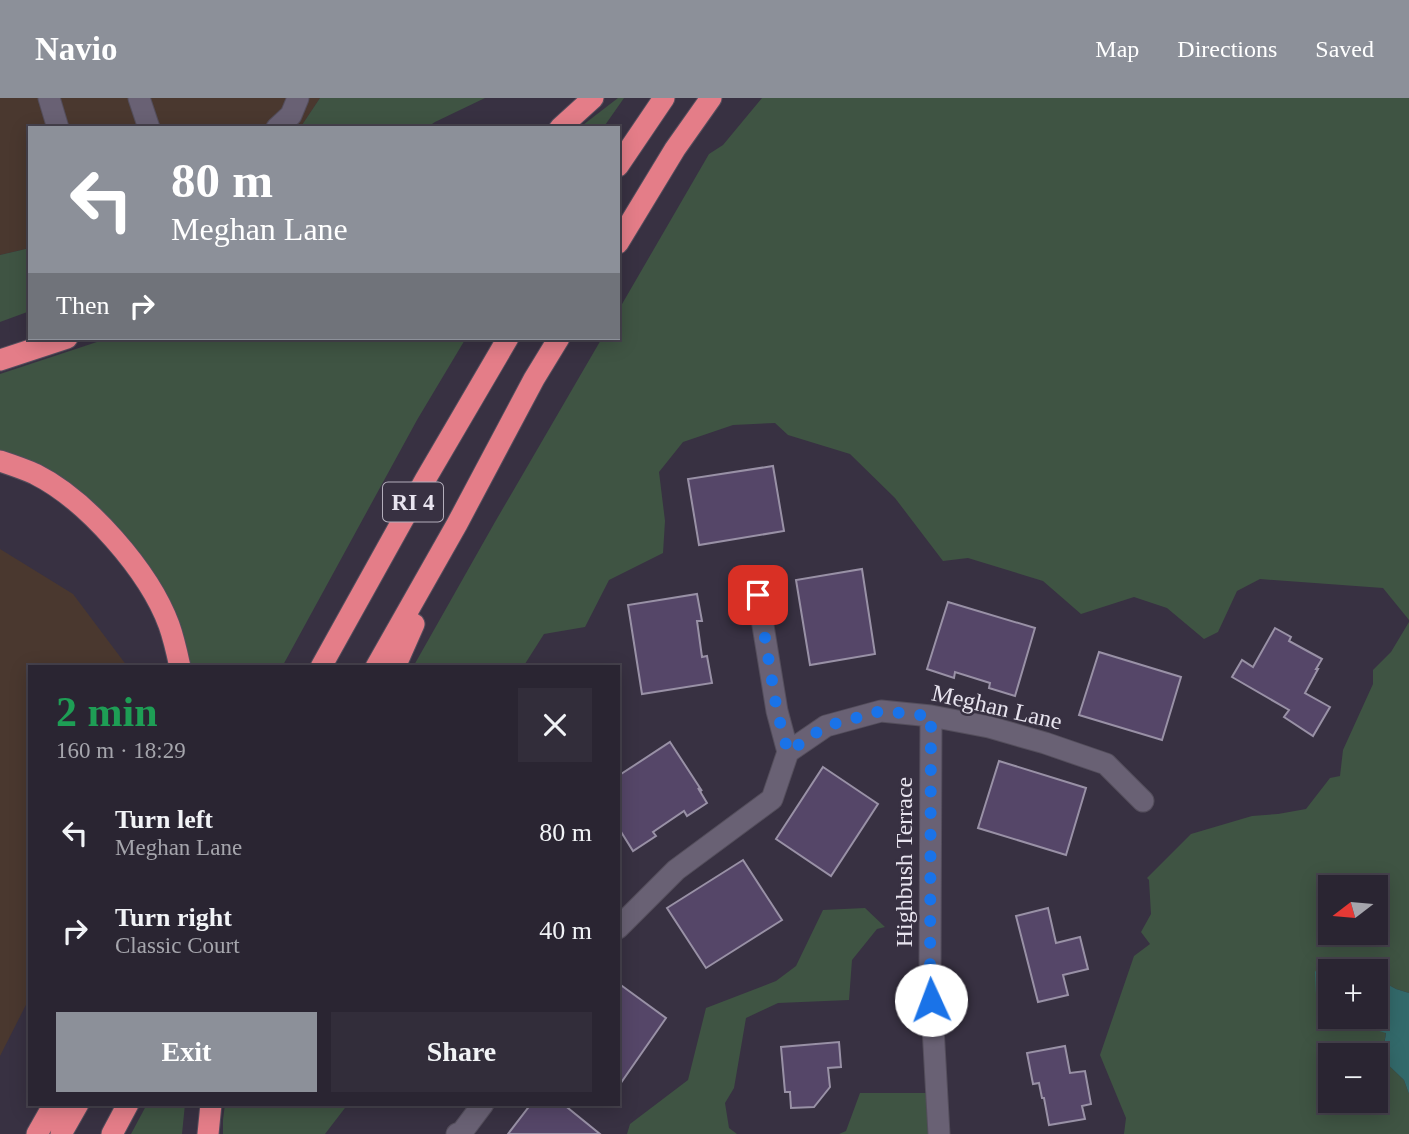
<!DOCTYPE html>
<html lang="en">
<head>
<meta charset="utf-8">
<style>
  body { margin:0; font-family:Georgia,serif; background:#322d3a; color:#f1f3f6; height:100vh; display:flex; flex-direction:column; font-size:26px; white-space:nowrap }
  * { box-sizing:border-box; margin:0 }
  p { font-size:23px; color:#a5a5ac }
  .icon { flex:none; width:38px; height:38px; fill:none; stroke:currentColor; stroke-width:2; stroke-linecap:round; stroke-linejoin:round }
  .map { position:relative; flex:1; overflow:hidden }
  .details { position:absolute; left:28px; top:567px; width:592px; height:441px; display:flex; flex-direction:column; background:#2a2532; border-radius:0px; box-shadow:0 4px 18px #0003,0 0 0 2px #46424d }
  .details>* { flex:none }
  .banner { position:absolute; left:28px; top:28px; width:592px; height:214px; border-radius:0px; box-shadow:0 4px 18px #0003,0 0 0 2px #46424d; background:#8c9099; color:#fff; overflow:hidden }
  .needle { width:46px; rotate:254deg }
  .buttons { position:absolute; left:1318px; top:777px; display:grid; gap:14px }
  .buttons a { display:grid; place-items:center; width:70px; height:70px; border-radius:0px; background:#2a2532; box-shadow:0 4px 18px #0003,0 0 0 2px #46424d; font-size:35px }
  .pin { position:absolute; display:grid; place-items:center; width:60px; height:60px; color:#fff; margin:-30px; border-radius:14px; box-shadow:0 4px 10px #0006 }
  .me { position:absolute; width:77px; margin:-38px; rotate:358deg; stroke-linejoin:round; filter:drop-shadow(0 0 5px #0008) }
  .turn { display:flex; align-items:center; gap:24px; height:147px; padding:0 28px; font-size:32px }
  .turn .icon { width:91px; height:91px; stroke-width:2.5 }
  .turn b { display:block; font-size:49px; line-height:60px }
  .then { display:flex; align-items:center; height:66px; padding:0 28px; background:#0003; gap:14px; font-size:26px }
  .round { display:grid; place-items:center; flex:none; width:74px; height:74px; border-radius:0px; background:#322d3a }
  .summary { display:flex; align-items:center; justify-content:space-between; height:119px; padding:0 28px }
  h1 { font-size:42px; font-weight:700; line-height:52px; color:#1e9e55 }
  .primary-button { display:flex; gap:14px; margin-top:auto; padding:14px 28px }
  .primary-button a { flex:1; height:80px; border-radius:0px; background:#8c9099; color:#fff; font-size:28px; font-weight:700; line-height:80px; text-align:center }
  .primary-button a+a { background:#322d3a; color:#f1f3f6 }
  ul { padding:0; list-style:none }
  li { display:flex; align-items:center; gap:21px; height:98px; padding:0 28px }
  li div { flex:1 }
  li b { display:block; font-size:26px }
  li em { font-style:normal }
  header { display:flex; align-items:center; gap:42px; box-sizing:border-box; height:98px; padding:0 35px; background:#8c9099; color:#fff }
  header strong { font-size:33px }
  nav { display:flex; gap:38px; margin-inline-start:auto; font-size:24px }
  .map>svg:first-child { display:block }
  .commercial { fill:#4a382f }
  .green { fill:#3f5443; fill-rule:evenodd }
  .water { fill:#336a6b }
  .building { fill:#554668; stroke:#9991a6; stroke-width:2 }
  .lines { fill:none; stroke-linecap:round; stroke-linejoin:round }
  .minor-casing { stroke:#544e5c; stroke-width:23 }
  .highway-casing { stroke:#544e5c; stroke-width:23 }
  .minor { stroke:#696174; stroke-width:21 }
  .highway { stroke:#e47d88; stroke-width:21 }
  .route { stroke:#1a73e8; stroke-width:12; stroke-dasharray:0 21.6 }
  .labels { text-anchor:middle; stroke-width:5; stroke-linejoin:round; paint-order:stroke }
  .shield { fill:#383142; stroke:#b3aebb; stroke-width:2 }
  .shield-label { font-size:23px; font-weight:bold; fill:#e8e4ef }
  .street-label { font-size:24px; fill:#e8e4ef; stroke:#383142 }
</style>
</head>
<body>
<header>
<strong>Navio</strong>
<nav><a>Map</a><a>Directions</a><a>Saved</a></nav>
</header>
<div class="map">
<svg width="1409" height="1036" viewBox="0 0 1409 1036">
  <rect width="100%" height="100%" fill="#383142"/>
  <path class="commercial" d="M 0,0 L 320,0 L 300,30 L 30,30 L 30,150 L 0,157 Z
    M 0,451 L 73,496 L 127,568 L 30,569 L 30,899 L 0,958 Z"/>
  <path class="green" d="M 320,0 L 485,0 L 435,24 L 426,30 L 300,30 Z
    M 618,0 L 624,0 L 603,30 L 579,30 Z
    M 762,0 L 1409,0 L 1409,522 L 1383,490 L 1260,481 L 1237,493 L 1218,534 L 1204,541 L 1167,510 L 1134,499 L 1081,516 L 1043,483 L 968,460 L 943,463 L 895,400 L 850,356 L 788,337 L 775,325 L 733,327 L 683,344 L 659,374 L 665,423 L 663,455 L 609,482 L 585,529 L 544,536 L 523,569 L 413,569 L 495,424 L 602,240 L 618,240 L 618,213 L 709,56 L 723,47 Z
    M 30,150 L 30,213 L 0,224 L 0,157 Z
    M 109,240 L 466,240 L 417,322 L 282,569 L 187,569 L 120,437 L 0,354 L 0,276 Z
    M 1409,524 L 1409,895 L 1396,891 L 1376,880 L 1376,873 L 1362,873 L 1358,871 L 1322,867 L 1316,897 L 1330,909 L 1330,919 L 1341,919 L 1346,923 L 1386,934 L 1382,961 L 1404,982 L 1409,996 L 1409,1036 L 1124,1036 L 1126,1020 L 1100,957 L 1134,858 L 1150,846 L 1141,834 L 1151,816 L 1149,782 L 1147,780 L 1191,736 L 1252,718 L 1278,716 L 1306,711 L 1330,680 L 1340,678 L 1343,652 L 1373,586 L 1373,572 L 1391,554 ZM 1330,789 L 1376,789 L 1376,835 L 1330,835 ZM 1330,957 L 1376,957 L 1376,1003 L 1330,1003 Z
    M 865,810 L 885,829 L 877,831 L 852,862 L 849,902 L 778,905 L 746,920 L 734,990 L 725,1005 L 729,1030 L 737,1036 L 627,1036 L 630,1026 L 688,982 L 706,910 L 776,883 L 796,868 L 823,812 Z
    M 860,995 L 937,995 L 942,1036 L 839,1036 L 846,1033 Z
    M 147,1006 L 185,1006 L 182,1036 L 131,1036 Z
    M 225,1006 L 348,1006 L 325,1036 L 223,1036 L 223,1022 Z"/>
  <path class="water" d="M 1320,866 L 1358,871 L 1362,873 L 1330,873 L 1330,909 L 1316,897 L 1315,874 Z
    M 1376,880 L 1396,891 L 1409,895 L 1409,996 L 1404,982 L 1382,961 L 1386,935 L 1346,923 L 1341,919 L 1376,919 Z"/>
  <path class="building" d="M 773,368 L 784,433 L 699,447 L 688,381 Z
    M 862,471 L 875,556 L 810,567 L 796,482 Z
    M 697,496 L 702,523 L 697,523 L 702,559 L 707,558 L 712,585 L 642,596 L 628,507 Z
    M 948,504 L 1035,530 L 1015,598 L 989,590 L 990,585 L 955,574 L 954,580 L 927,571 Z
    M 1275,530 L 1291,539 L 1289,543 L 1322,561 L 1316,571 L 1318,571 L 1305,595 L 1330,609 L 1313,638 L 1284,619 L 1289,612 L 1232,579 L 1242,562 L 1253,569 Z
    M 1099,554 L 1181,579 L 1162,642 L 1079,617 Z
    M 670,644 L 702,693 L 698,690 L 707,705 L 687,718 L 684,713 L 653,734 L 656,738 L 633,753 L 618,729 L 618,678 Z
    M 999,663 L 1086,690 L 1066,757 L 978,730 Z
    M 823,669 L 878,706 L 831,778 L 776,741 Z
    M 743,762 L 782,822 L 706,870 L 667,810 Z
    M 1048,810 L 1056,845 L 1080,839 L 1088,871 L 1063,877 L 1068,897 L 1038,904 L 1016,818 Z
    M 618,885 L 666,920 L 618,989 Z
    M 839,944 L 841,969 L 828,970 L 830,989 L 814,1009 L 791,1010 L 790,994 L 785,994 L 781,949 Z
    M 1065,948 L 1070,975 L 1085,973 L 1091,1006 L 1082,1008 L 1085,1021 L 1049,1027 L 1044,1000 L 1042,1000 L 1039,985 L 1033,986 L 1027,955 Z
    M 531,1006 L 563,1006 L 600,1036 L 508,1036 Z"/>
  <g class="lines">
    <defs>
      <path id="minor" d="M 49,0 L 58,30
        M 139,0 L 149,30
        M 277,30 L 291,17 L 298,0
        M 758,497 L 777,613 L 788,654
        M 931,618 L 930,876 L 939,1036
        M 618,830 L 676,772 L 772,701 L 788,654 L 826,628 L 881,613 L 931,618 L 989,629 L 1045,645 L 1106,666 L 1143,703
        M 457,1036 L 462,1034 L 483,1006"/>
      <path id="highway" d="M 560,30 L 593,0
        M 618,68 L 664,0
        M 618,145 L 675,51 L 711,0
        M 0,262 L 67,240
        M 0,363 C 12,367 24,371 35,376 C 87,402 149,473 169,527 C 174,541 177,555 180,569
        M 321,569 L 425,382 L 508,240
        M 376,569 L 457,426 L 534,281 L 559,240
        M 395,569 L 414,526
        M 37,1036 L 54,1006
        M 61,1036 L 78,1006
        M 112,1036 L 128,1006
        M 208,1036 L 211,1006"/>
    </defs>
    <use href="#minor" class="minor-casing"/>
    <use href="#highway" class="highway-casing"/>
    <use href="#minor" class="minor"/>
    <use href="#highway" class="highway"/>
  </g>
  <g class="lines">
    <path class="route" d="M 758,497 L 777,613 L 788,654 L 826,628 L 881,613 L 931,618 L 930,876 L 931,902"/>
  </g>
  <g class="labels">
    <rect class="shield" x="383" y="384.5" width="60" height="39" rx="5"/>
    <g class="shield-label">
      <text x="413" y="412">RI 4</text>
    </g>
    <g class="street-label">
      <text transform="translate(997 609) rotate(13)" y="8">Meghan Lane</text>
      <text transform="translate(904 764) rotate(-90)" y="8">Highbush Terrace</text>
    </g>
  </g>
</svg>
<div class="buttons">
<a><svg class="needle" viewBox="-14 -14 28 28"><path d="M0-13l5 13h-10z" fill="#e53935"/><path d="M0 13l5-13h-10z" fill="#a5a5ac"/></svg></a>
<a>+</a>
<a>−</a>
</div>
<div class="pin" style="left:758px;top:497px;background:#d93025"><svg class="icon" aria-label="arrive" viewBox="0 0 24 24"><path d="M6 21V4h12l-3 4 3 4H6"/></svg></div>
<svg class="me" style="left:931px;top:902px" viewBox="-20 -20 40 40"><circle r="19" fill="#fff"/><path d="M0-13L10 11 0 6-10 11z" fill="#1a73e8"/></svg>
<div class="banner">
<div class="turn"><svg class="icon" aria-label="left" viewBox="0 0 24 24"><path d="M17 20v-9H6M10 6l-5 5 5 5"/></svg><div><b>80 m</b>Meghan Lane</div></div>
<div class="then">Then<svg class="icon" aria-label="right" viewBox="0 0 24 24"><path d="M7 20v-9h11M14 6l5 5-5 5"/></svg></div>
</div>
<section class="details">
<div class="summary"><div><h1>2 min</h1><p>160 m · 18:29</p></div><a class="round"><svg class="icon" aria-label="close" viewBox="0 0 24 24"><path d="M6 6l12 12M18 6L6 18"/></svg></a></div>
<ul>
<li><svg class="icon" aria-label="left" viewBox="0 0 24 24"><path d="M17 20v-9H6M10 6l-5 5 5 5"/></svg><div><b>Turn left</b><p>Meghan Lane</p></div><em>80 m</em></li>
<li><svg class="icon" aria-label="right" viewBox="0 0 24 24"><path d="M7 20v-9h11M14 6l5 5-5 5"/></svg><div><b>Turn right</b><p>Classic Court</p></div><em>40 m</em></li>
</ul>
<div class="primary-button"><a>Exit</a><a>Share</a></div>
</section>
</div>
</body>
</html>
